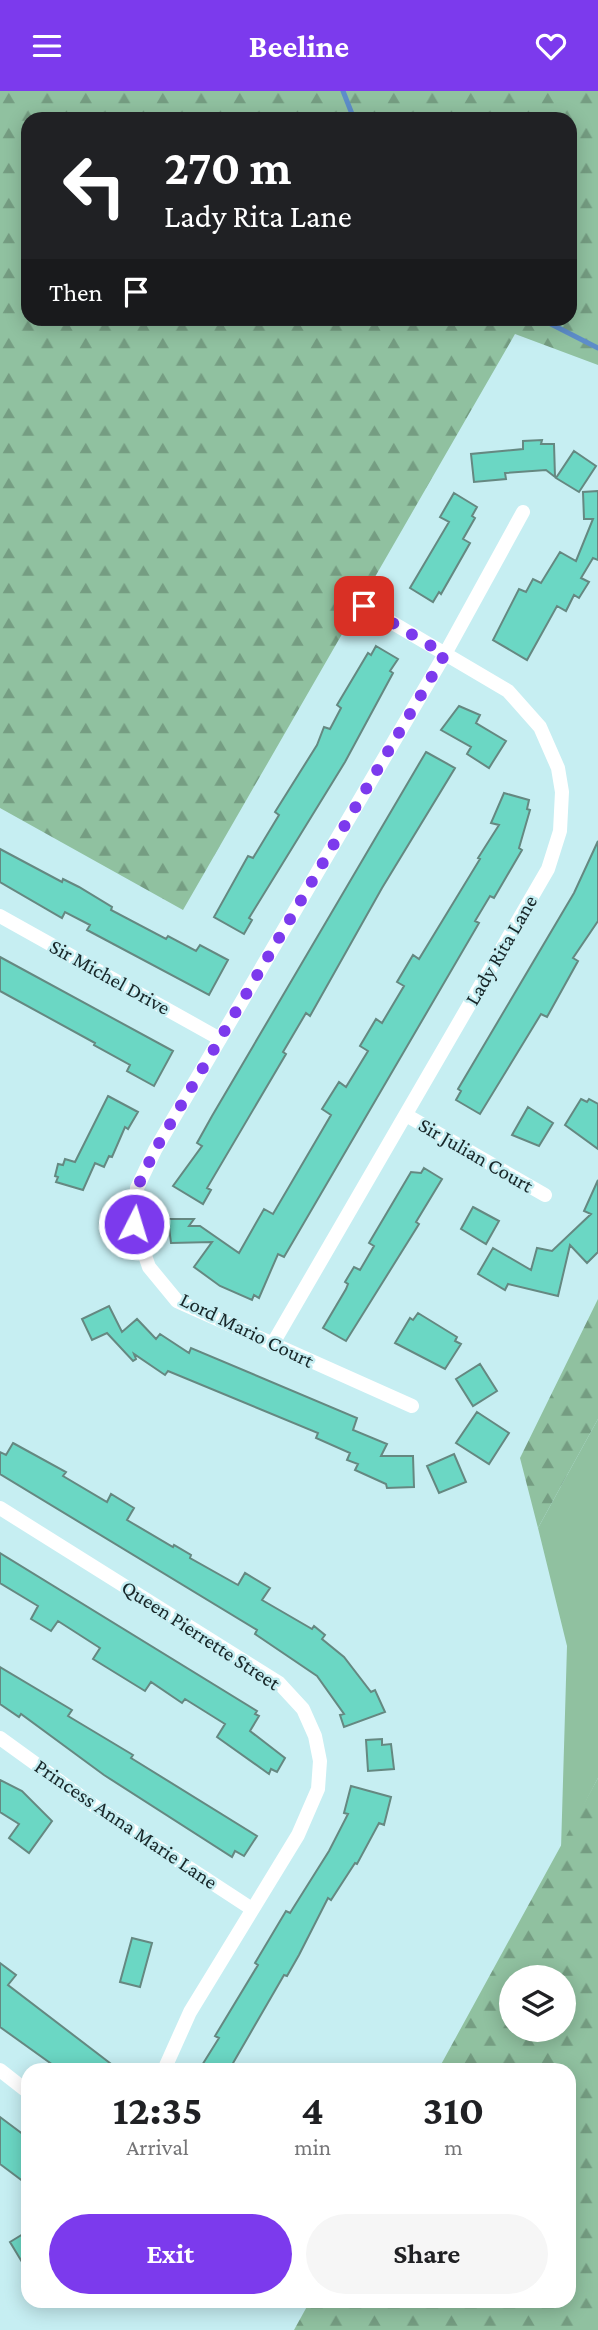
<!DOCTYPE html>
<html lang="en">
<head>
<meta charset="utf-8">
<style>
  body { margin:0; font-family:"Crimson Pro",serif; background:#f6f6f6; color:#202124; height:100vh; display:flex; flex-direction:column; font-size:26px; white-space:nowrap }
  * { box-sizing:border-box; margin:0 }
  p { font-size:23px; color:#757577 }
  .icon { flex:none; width:38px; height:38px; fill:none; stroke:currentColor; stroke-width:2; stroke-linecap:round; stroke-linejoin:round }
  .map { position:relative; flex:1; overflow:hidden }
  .details { position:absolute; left:21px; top:1972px; width:555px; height:245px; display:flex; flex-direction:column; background:#fff; border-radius:21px; box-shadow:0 4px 18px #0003 }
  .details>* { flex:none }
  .banner { position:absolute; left:21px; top:21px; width:556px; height:214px; border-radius:21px; box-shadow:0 4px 18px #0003; background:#202124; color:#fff; overflow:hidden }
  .tools { position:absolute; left:499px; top:1874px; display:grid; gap:14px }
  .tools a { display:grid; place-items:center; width:77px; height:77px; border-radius:50%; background:#fff; box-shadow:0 4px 18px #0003; font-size:35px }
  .pin { position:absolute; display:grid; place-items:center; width:60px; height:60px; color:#fff; margin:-30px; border-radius:14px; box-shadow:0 4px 10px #0006 }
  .me { position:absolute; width:77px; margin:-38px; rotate:5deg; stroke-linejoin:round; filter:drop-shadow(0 0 5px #0008) }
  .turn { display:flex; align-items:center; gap:24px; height:147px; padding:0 28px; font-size:32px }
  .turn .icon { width:91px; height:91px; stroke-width:2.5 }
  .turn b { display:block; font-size:49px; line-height:60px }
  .then { display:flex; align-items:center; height:66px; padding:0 28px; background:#0003; gap:14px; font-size:26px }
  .eta { display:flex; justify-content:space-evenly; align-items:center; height:119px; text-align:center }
  .eta b { font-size:42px; font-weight:700; line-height:49px }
  .action { display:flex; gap:14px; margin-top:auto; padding:14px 28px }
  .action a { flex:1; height:80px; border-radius:42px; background:#7c3aed; color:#fff; font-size:28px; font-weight:700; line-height:80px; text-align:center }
  .action a+a { background:#f6f6f6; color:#202124 }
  header { display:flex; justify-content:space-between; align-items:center; height:91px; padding:0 28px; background:#7c3aed; color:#fff; font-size:32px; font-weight:700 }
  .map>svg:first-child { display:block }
  .grass { fill:#90c1a0 }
  .forest { fill:url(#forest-firs); fill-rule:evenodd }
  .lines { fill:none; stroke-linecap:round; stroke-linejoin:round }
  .stream { stroke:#5d8dc9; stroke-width:5 }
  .building { fill:#6bd7c4; stroke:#658881; stroke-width:2 }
  .street { stroke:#fff; stroke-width:14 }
  .route { stroke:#7c3aed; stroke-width:12; stroke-dasharray:0 21.6 }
  .labels { text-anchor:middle; stroke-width:5; stroke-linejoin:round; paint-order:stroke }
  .street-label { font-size:21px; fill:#182729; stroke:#c6eef2 }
</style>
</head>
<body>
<header><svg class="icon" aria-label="menu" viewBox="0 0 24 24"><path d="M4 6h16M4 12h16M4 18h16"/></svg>Beeline<svg class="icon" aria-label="heart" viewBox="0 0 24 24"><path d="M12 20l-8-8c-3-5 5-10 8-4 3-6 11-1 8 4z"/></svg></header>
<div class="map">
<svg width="598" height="2239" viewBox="0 0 598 2239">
  <defs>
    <pattern id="forest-firs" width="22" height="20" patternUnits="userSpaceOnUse" patternTransform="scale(1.75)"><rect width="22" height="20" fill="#90c1a0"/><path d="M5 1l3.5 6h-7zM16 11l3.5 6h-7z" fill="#759d82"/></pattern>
  </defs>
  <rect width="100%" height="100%" fill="#c6eef2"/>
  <path class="grass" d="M 598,1328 L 598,1687 L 561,1758 L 567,1555 L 538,1437 Z"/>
  <path class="forest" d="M 0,0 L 598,0 L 598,274 L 515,243 L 183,819 L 0,717 ZM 28,28 L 570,28 L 570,228 L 28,228 Z
    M 598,1208 L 598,1328 L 538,1437 L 520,1367 Z
    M 598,1687 L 598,2239 L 294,2239 L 310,2210 L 569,2210 L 569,1979 L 438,1979 ZM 511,1886 L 564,1886 L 564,1939 L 511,1939 Z"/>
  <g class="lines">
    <path class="stream" d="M 343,0 L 354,28
      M 541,228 L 598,257"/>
  </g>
  <path class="building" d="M 542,349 L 541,353 L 554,353 L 555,386 L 546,379 L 505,382 L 506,388 L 474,391 L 471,363 L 523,358 L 523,350 Z
    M 574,360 L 596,375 L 579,401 L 556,387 Z
    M 598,400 L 598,469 L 593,467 L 581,487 L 589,491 L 579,507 L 574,504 L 566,520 L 557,515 L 527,569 L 493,549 L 519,498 L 526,501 L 533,488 L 541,492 L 560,461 L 576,470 L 593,428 L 584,428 L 583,401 Z
    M 454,402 L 477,416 L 472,425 L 475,427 L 463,448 L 470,452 L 441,503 L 439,501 L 433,511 L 410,497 L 449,431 L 440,426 Z
    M 376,555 L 398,568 L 390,580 L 393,582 L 345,671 L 249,827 L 252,829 L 244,843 L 214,826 L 248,765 L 253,767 L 279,724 L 275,721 L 317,654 L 324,636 L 330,638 L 341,617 L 337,614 L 368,562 L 371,564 Z
    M 459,615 L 480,624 L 476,632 L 506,650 L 489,677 L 467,663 L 471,656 L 441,639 Z
    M 426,661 L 455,677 L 382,797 L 310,925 L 306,922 L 283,961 L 286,963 L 207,1097 L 211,1099 L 203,1113 L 173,1095 L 202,1055 L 197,1052 L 212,1025 Z
    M 504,702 L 529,709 L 527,718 L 530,719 L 519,757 L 522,759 L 494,807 L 490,805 L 475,830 L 479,832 L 284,1166 L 278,1163 L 259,1207 L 254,1204 L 252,1209 L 220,1195 L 194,1176 L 212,1151 L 171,1152 L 168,1128 L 194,1128 L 189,1135 L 200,1135 L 239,1162 L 264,1118 L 273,1123 L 331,1024 L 322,1018 L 339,991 L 346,996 L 368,960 L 360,955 L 376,928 L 382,932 L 404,895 L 397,891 L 413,864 L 419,868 L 480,768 L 478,767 L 499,734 L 491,732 Z
    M 598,750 L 598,830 L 573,867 L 578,870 L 547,926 L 541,923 L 480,1023 L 456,1009 L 461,1000 L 458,998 L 574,802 Z
    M 0,758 L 62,791 L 63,788 L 79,796 L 112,816 L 111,819 L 166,848 L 168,845 L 196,860 L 200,854 L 228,869 L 209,904 L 87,839 L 90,834 L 65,821 L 62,827 L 0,791 Z
    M 0,866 L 173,960 L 154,995 L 127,980 L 130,974 L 94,954 L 95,952 L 0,900 Z
    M 108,1005 L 138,1021 L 128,1038 L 125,1036 L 112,1066 L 109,1065 L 104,1076 L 95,1072 L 83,1099 L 56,1091 L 58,1086 L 55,1085 L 58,1073 L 63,1074 L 65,1068 L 75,1071 Z
    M 581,1008 L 587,1011 L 589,1008 L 598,1013 L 598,1058 L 565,1034 Z
    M 528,1016 L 553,1032 L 539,1055 L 512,1044 Z
    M 424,1077 L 442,1088 L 416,1131 L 419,1133 L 346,1250 L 323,1237 L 346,1198 L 348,1193 L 345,1191 L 354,1176 L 360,1179 L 374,1155 L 369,1152 L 411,1081 L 421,1082 Z
    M 598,1089 L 598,1161 L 587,1172 L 570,1154 L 558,1205 L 508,1193 L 505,1199 L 478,1183 L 493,1157 L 531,1179 L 537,1157 L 552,1160 L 591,1123 L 584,1120 Z
    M 473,1116 L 499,1130 L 486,1153 L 461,1138 Z
    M 109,1215 L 122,1241 L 137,1228 L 156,1248 L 160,1243 L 189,1262 L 191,1257 L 357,1327 L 353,1339 L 387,1353 L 381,1365 L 413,1365 L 414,1396 L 387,1397 L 386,1393 L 355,1379 L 358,1373 L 347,1369 L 350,1362 L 316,1347 L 318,1342 L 168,1280 L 165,1284 L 134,1263 L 136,1268 L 133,1270 L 107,1242 L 92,1249 L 82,1228 Z
    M 418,1222 L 457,1246 L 455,1250 L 461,1253 L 445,1278 L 395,1252 L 410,1227 L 413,1229 Z
    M 480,1273 L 497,1300 L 473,1315 L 456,1288 Z
    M 477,1321 L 509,1342 L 489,1373 L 456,1352 Z
    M 13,1352 L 66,1381 L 63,1385 L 107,1411 L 111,1403 L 134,1417 L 127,1429 L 173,1456 L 174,1454 L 191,1464 L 190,1467 L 238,1494 L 245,1482 L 270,1497 L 262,1509 L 312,1538 L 314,1535 L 325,1544 L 322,1548 L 344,1566 L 371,1601 L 375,1599 L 385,1621 L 344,1636 L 340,1624 L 344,1623 L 317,1585 L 255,1543 L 257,1539 L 0,1383 L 0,1361 L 6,1364 Z
    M 454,1363 L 466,1391 L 439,1402 L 427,1375 Z
    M 0,1462 L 257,1620 L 255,1623 L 259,1625 L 250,1640 L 285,1667 L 277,1681 L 271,1678 L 269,1683 L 217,1646 L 225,1633 L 185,1608 L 182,1612 L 151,1591 L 145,1600 L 93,1568 L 100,1557 L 58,1530 L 51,1540 L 31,1528 L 38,1515 L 0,1492 Z
    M 0,1576 L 72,1619 L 68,1625 L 133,1664 L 131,1667 L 257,1745 L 244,1765 L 235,1760 L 232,1766 L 104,1684 L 21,1623 L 19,1626 L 0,1613 Z
    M 382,1648 L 382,1654 L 391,1653 L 394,1678 L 368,1680 L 366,1649 Z
    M 0,1689 L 22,1700 L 52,1730 L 29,1762 L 9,1747 L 19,1733 L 0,1721 Z
    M 351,1695 L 391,1706 L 384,1734 L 379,1732 L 357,1773 L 355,1772 L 331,1809 L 328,1807 L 299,1864 L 287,1885 L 284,1884 L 229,1979 L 199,1979 L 219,1947 L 215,1945 L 258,1874 L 255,1872 L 286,1820 L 290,1822 L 329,1760 L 348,1723 L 344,1722 Z
    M 132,1847 L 152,1852 L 140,1896 L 120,1891 Z
    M 0,1872 L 16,1884 L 8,1894 L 119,1979 L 60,1979 L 0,1936 Z
    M 0,2026 L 28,2047 L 28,2094 L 0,2073 Z
    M 28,2140 L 28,2181 L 10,2151 Z"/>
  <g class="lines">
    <path class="street" d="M 0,825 L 220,948
      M 406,1024 L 545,1104
      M 272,1254 L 548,778 L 560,740 L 562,701 L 558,677 L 540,636 L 508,600 L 364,515
      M 412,1315 L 177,1210 L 149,1176 L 134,1133 L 137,1097 L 155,1059 L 445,563 L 523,421
      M 0,1417 L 279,1592 L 303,1618 L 315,1645 L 320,1670 L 318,1698 L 298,1744 L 190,1921 L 164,1979
      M 0,1647 L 87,1710 L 252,1818
      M 0,1979 L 28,2001"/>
  </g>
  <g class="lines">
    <path class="route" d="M 134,1133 L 137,1097 L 155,1059 L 445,563 L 364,515"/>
  </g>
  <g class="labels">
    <g class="street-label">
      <text transform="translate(501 859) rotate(-60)" y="7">Lady Rita Lane</text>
      <text transform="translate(110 886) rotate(29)" y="7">Sir Michel Drive</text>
      <text transform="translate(476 1064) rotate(30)" y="7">Sir Julian Court</text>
      <text transform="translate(247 1239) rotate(26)" y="7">Lord Mario Court</text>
      <text transform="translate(201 1544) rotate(33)" y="7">Queen Pierrette Street</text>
      <text transform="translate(126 1733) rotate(34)" y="7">Princess Anna Marie Lane</text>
    </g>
  </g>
</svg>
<div class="tools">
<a><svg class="icon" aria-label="layers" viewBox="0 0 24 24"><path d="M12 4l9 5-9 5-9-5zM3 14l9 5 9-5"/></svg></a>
</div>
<div class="pin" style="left:364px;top:515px;background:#d93025"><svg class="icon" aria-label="arrive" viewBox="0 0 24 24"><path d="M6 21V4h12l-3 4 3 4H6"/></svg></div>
<svg class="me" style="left:134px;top:1133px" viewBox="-20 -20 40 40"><circle r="17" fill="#7c3aed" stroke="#fff" stroke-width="3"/><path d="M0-11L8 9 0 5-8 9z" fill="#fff"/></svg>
<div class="banner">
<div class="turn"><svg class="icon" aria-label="left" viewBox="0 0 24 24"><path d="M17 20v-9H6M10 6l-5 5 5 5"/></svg><div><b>270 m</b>Lady Rita Lane</div></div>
<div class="then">Then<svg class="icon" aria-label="arrive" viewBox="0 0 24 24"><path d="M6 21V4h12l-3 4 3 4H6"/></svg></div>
</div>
<section class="details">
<div class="eta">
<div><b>12:35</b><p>Arrival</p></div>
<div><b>4</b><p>min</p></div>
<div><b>310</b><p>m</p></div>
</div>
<div class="action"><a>Exit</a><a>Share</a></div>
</section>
</div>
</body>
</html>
